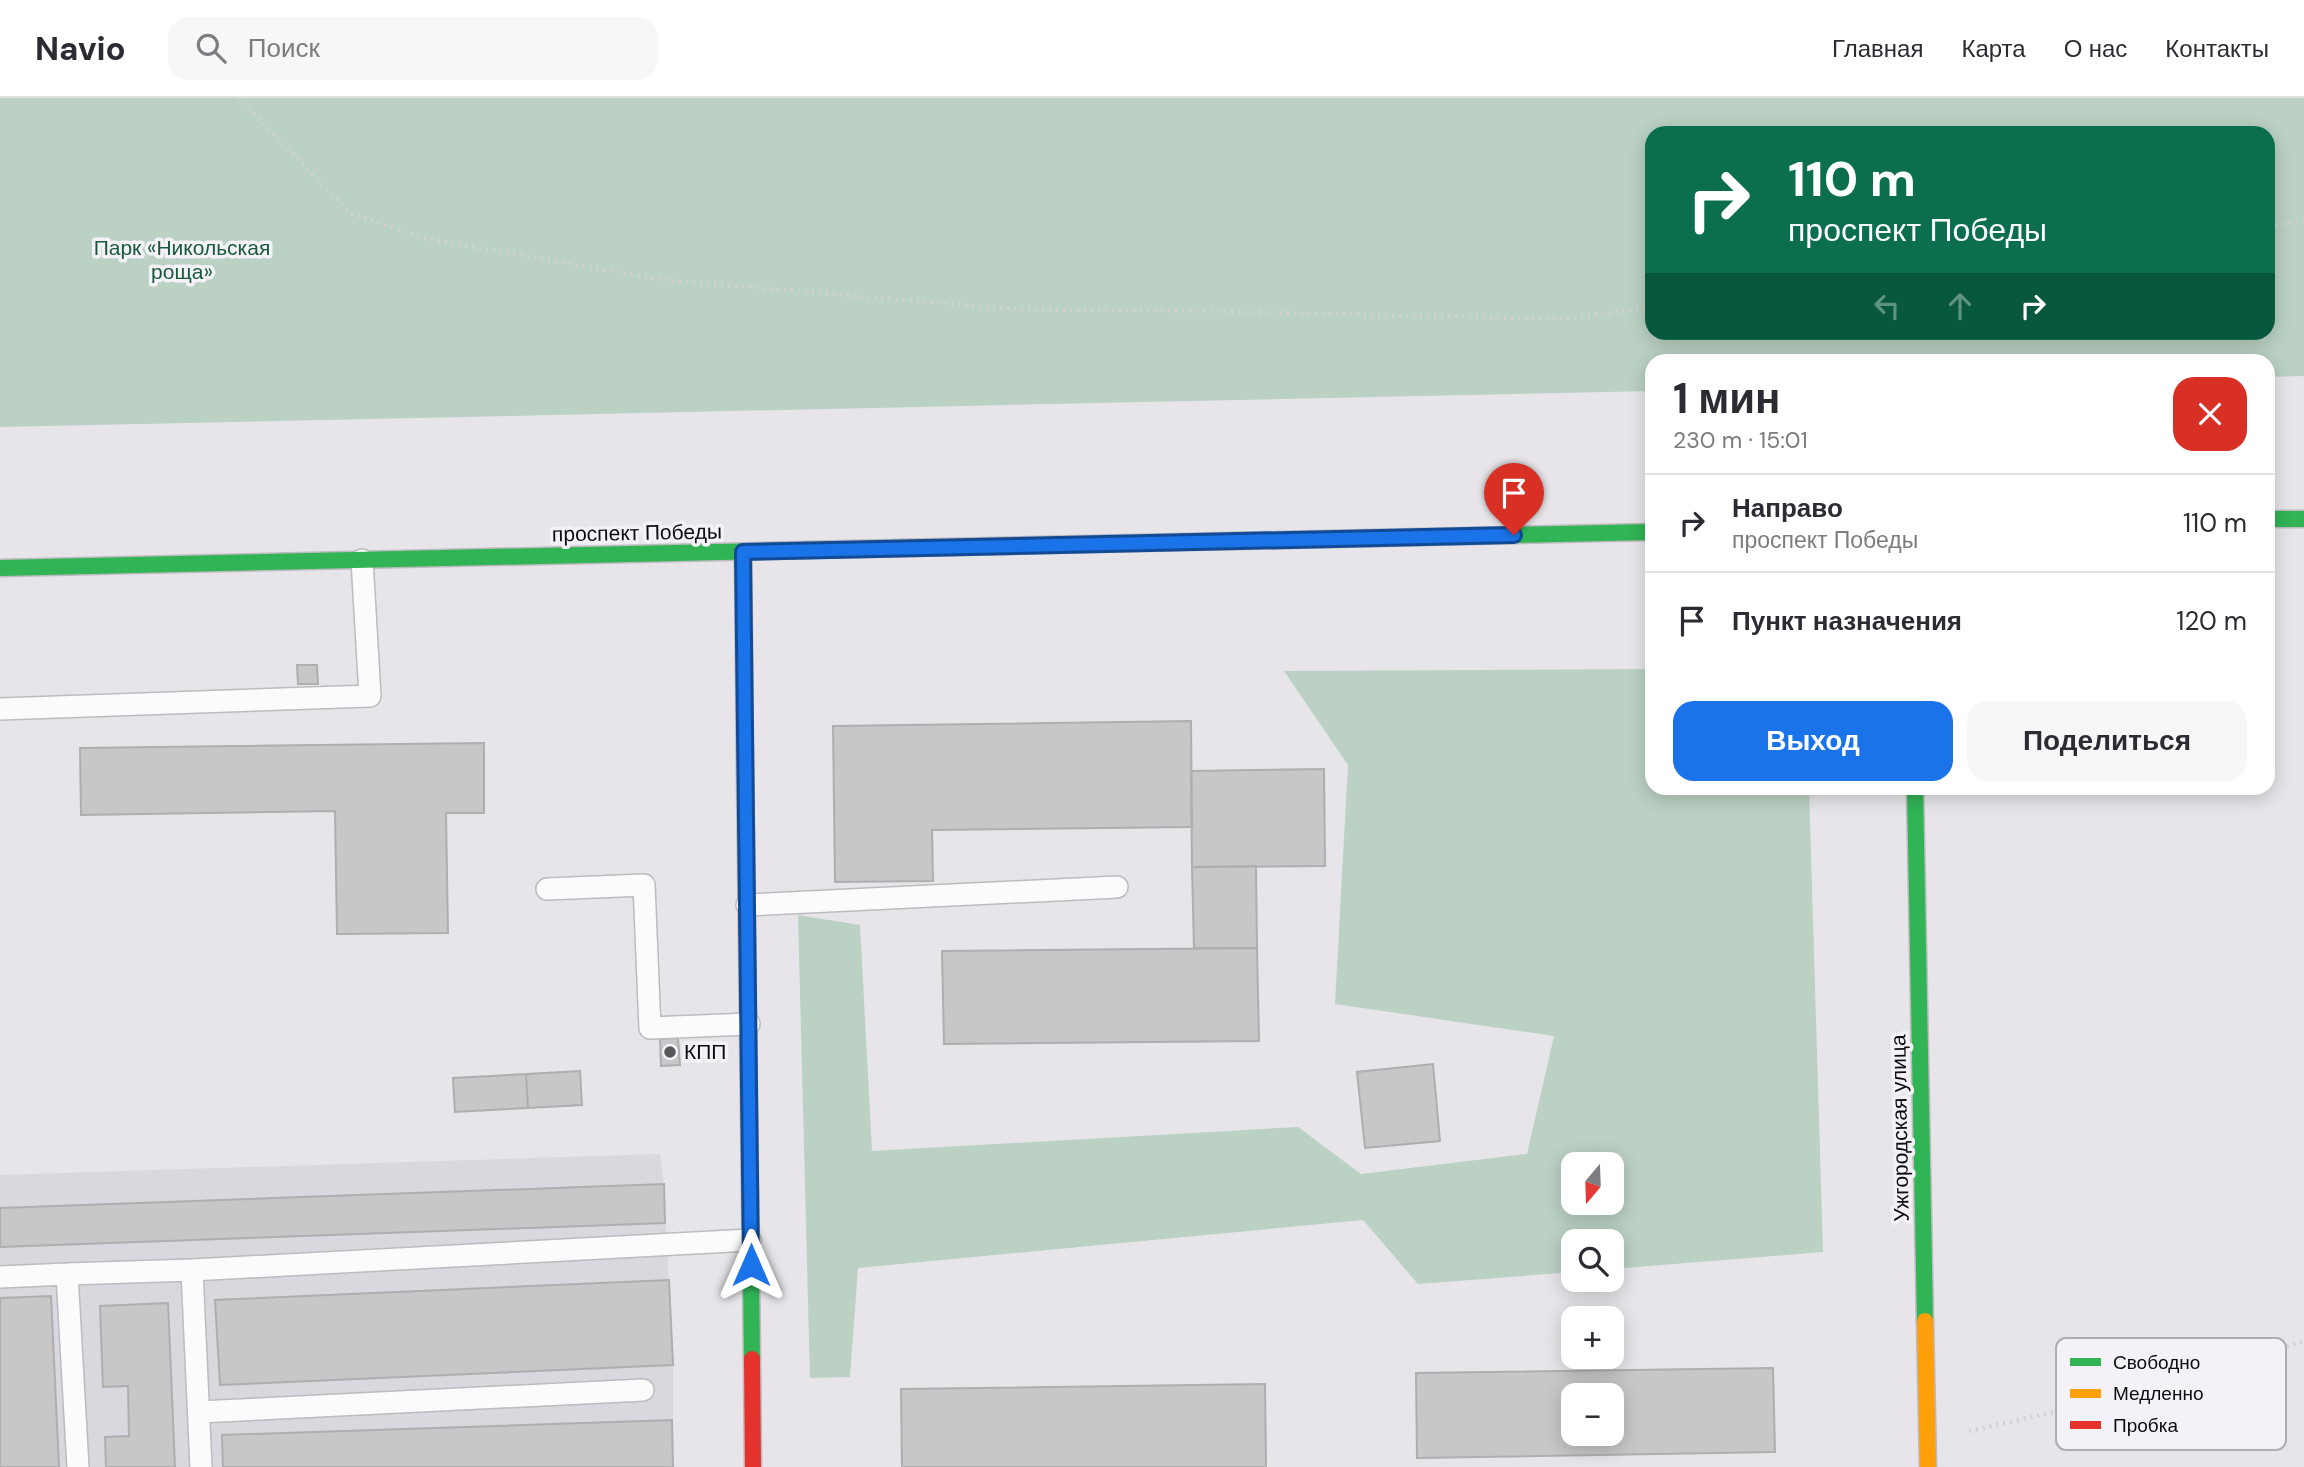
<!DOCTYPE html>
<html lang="ru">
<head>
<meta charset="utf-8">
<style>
  body { margin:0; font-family:"DM Sans",sans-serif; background:#f7f7f7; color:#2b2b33; height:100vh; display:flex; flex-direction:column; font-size:26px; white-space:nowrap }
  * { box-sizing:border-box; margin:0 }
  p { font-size:23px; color:#7c7c81 }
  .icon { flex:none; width:38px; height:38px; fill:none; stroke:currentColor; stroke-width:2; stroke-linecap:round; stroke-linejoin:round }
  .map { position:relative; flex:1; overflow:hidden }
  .sheet { position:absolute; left:1645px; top:256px; width:630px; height:441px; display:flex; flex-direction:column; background:#fff; border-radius:21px; box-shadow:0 4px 18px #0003 }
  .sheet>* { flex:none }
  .banner { position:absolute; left:1645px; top:28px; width:630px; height:214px; border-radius:21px; box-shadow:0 4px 18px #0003; background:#0b6e4f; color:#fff; overflow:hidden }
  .needle { width:46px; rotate:199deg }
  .controls { position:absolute; left:1561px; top:1054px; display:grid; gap:14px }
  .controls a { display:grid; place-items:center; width:63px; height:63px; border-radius:14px; background:#fff; box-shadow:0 4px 18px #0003; font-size:35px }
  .pin { position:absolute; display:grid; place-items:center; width:60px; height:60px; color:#fff; margin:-72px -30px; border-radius:50% 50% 50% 0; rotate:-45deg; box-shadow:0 0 7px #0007 }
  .pin .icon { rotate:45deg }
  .me { position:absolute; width:77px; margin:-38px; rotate:0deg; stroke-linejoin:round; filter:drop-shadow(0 0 5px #0008) }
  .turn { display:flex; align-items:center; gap:24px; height:147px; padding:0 28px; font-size:32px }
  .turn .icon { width:91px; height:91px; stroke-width:2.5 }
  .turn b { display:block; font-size:49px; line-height:60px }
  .lanes { display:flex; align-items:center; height:66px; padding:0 28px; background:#0003; justify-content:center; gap:35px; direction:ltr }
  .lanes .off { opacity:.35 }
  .round { display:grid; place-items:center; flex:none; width:74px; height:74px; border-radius:21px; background:#f7f7f7 }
  .summary { display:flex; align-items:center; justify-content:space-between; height:119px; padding:0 28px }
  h1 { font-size:42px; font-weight:700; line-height:52px }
  .button { display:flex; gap:14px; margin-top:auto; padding:14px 28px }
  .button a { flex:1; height:80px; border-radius:21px; background:#1a73e8; color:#fff; font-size:28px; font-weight:700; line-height:80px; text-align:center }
  .button a+a { background:#f7f7f7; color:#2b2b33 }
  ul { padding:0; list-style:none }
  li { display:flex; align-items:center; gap:21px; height:98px; padding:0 28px; border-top:2px solid #e1e1e2 }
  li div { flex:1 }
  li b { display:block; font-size:26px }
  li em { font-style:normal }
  header { display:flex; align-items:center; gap:42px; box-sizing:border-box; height:98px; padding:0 35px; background:#fff; border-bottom:2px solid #e1e1e2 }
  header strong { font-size:33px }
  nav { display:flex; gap:38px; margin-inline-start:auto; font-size:24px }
  .search { width:490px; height:63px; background:#f7f7f7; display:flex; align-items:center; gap:18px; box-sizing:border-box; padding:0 24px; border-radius:21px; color:#7c7c81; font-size:26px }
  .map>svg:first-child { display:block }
  .built { fill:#dbd7df }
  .green { fill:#bad1c3; fill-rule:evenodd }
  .building { fill:#c9c6c8; stroke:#b0adaf; stroke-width:2; fill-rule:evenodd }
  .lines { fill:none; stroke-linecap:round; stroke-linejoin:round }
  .lane-casing { stroke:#bcbbbe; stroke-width:24 }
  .fast-casing { stroke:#bcbbbe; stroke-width:19 }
  .slow-casing { stroke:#bcbbbe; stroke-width:19 }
  .jam-casing { stroke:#bcbbbe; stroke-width:19 }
  .path { stroke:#d1d1d1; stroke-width:4.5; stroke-dasharray:2 5; stroke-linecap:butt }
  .lane { stroke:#fbfbfc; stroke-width:21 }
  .fast { stroke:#30b455; stroke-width:16 }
  .slow { stroke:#ff9f0a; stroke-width:16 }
  .jam { stroke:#e5322d; stroke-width:16 }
  .route-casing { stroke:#114b97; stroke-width:18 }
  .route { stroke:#1a73e8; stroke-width:12 }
  .poi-dot { fill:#59585b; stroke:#f5f1f8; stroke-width:2.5 }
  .labels { text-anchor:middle; stroke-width:7; stroke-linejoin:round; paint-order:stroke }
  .park-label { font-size:21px; fill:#185b38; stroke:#f5f1f8 }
  .street-label { font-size:21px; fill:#0d0c0e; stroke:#f5f1f8 }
  .poi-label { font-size:21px; fill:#0d0c0e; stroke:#f5f1f8; text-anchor:start }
  .key { fill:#f5f1f8; stroke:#afacb2; stroke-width:2 }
  .key-label { font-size:19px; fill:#0d0c0e }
</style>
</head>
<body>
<header>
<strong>Navio</strong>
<div class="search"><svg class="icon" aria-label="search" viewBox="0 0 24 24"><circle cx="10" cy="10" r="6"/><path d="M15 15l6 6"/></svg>Поиск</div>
<nav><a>Главная</a><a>Карта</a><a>О нас</a><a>Контакты</a></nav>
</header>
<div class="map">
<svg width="2304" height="1369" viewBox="0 0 2304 1369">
  <rect width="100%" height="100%" fill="#e7e5e9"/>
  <path class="built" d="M 660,1056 L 664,1086 L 673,1267 L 673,1369 L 0,1369 L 0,1077 Z"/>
  <path class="green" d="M 0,0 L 2304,0 L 2304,278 L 2268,279 L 2268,262 L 1652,262 L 1652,293 L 0,329 ZM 1652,35 L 2268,35 L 2268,234 L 1652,234 Z
    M 1652,571 L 1652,690 L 1809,690 L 1823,1154 L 1612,1171 L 1612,1143 L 1573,1143 L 1573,1174 L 1418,1186 L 1363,1122 L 858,1170 L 850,1279 L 810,1280 L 798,817 L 860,827 L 872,1053 L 1298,1029 L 1361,1076 L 1527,1056 L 1554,938 L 1335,906 L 1348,667 L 1284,573 ZM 1573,1066 L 1612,1066 L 1612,1104 L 1573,1104 Z"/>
  <path class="building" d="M 297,567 L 317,567 L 318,586 L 298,586 Z
    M 1191,623 L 1192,729 L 932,732 L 933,783 L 835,784 L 833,628 Z
    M 484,645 L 484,715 L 446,715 L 448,835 L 337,836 L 335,713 L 81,717 L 80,650 Z
    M 1324,671 L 1325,768 L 1192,769 L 1191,673 Z
    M 1256,768 L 1257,850 L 1194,850 L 1192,769 Z
    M 1257,850 L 1259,943 L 944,946 L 942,853 Z
    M 678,940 L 680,967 L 661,968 L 660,941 Z
    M 1433,966 L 1440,1043 L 1365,1050 L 1357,974 Z
    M 580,973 L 582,1007 L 528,1010 L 526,976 Z
    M 526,976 L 528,1010 L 455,1014 L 453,980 Z
    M 664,1086 L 665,1125 L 0,1149 L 0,1110 Z
    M 669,1182 L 673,1267 L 220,1287 L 215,1202 Z
    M 51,1198 L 59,1369 L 0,1369 L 0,1200 Z
    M 168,1205 L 175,1369 L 106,1369 L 105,1339 L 129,1338 L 128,1288 L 103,1289 L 100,1208 Z
    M 1773,1270 L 1775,1354 L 1417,1360 L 1416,1275 ZM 1573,1297 L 1612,1297 L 1612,1335 L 1573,1335 Z
    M 1265,1286 L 1266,1369 L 902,1369 L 901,1291 Z
    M 672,1322 L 673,1369 L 223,1369 L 222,1337 Z"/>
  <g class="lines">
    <defs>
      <path id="lane" d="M 0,611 L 370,598 L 362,462
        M 547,791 L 644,787 L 650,930 L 749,926
        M 747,807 L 1117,789
        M 192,1172 L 201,1369
        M 0,1179 L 67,1176
        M 199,1314 L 643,1292
        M 78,1369 L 67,1176 L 192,1172 L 750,1142"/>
      <path id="fast" d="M 2268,421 L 2304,421
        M 1233,443 L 1652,434
        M 0,470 L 805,452
        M 745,672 L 752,1261
        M 1915,690 L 1925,1223"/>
      <path id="slow" d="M 805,452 L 1233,443
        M 1925,1223 L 1928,1369"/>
      <path id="jam" d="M 743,454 L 745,672
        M 752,1261 L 753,1369"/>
    </defs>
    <use href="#lane" class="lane-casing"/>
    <use href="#fast" class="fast-casing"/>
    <use href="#slow" class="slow-casing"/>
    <use href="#jam" class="jam-casing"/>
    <path class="path" d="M 239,0 L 350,115 L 423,140 L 656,181 L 1012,211 L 1258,214 L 1560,221 L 1652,209
      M 2268,129 L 2304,122
      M 1969,1333 L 2059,1313 L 2235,1266 L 2304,1243"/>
    <use href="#lane" class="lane"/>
    <use href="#fast" class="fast"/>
    <use href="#slow" class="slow"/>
    <use href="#jam" class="jam"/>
  </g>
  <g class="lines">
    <defs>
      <path id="route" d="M 751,1167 L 743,454 L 1514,437"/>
    </defs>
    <use href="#route" class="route-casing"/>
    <use href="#route" class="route"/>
  </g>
  <circle class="poi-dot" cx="670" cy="954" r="7"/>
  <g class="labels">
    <g class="park-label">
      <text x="182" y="157">Парк «Никольская<tspan x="182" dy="24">роща»</tspan></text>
    </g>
    <g class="street-label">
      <text transform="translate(637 435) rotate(-1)" y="7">проспект Победы</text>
      <text transform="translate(1900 1030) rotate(-91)" y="7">Ужгородская улица</text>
    </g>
    <g class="poi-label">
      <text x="684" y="961">КПП</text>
    </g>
  </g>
  <rect x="2056" y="1240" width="230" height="112" rx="10" class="key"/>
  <rect x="2070" y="1260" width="31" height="8" fill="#30b455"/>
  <rect x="2070" y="1291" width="31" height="9" fill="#ff9f0a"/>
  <rect x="2070" y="1323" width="31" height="8" fill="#e5322d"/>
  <g class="key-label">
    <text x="2113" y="1271">Свободно</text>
    <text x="2113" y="1302">Медленно</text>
    <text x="2113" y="1334">Пробка</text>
  </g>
</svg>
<div class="controls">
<a><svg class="needle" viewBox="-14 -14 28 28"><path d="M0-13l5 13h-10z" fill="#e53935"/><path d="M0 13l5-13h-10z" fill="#7c7c81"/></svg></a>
<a><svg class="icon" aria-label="search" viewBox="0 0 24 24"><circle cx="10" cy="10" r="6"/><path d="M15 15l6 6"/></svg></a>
<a>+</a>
<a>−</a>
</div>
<div class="pin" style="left:1514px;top:437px;background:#d93025"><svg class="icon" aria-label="arrive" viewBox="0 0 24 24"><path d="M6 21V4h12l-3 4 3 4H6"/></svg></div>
<svg class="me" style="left:751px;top:1167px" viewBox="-20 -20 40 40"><path d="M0-17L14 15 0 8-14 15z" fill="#1a73e8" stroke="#fff" stroke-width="4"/></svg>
<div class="banner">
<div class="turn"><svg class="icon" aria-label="right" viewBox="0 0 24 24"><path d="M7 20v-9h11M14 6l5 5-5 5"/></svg><div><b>110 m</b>проспект Победы</div></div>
<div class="lanes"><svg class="icon off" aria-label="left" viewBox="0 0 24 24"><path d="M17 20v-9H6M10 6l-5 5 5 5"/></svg><svg class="icon off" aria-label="ahead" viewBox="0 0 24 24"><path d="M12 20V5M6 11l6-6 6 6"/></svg><svg class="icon" aria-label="right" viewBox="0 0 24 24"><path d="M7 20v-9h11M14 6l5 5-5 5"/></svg></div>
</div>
<section class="sheet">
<div class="summary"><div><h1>1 мин</h1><p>230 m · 15:01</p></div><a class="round" style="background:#d93025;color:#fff"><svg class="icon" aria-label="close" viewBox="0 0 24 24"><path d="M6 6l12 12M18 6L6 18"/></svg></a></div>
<ul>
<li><svg class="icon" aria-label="right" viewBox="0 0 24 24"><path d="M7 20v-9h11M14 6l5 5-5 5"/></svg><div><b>Направо</b><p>проспект Победы</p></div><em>110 m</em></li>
<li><svg class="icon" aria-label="arrive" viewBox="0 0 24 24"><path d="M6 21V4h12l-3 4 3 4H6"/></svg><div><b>Пункт назначения</b></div><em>120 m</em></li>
</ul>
<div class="button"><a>Выход</a><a>Поделиться</a></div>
</section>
</div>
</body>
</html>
